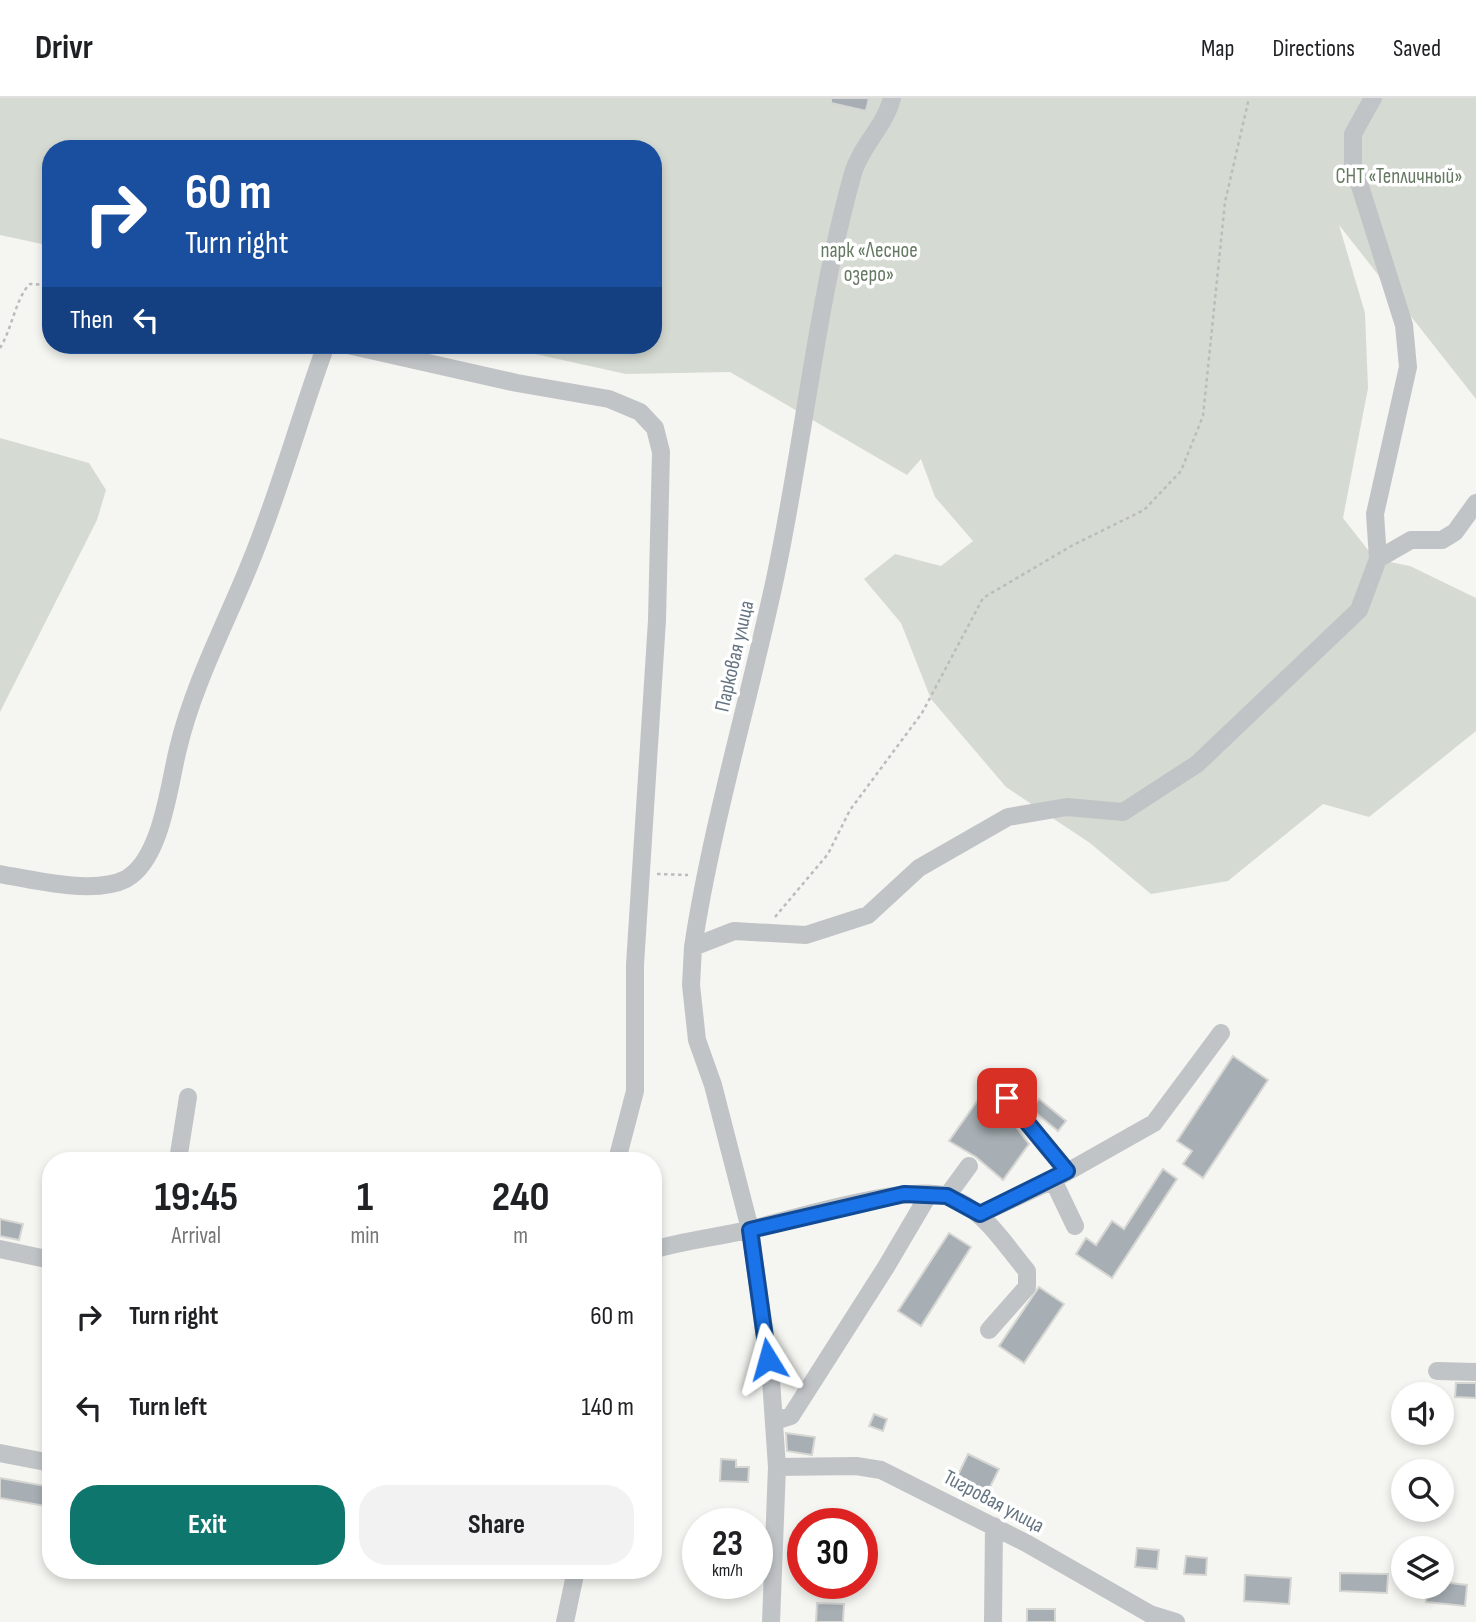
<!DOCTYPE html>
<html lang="en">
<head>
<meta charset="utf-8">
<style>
  body { margin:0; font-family:"Sofia Sans Condensed",sans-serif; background:#f2f2f2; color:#202124; height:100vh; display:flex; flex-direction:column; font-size:26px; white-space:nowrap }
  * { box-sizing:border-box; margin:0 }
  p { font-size:23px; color:#757577 }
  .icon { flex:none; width:38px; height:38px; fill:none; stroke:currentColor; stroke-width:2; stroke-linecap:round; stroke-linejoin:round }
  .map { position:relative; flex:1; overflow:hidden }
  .sheet { position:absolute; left:42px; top:1054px; width:620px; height:427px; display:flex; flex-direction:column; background:#fff; border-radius:28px; box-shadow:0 4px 10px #0003 }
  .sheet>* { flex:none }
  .top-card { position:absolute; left:42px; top:42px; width:620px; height:214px; border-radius:28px; box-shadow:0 4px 10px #0003; background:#1a4fa0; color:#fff; overflow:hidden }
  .tools { position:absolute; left:1391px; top:1284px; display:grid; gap:14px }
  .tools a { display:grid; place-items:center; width:63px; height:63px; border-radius:50%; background:#fff; box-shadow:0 4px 10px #0003; font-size:35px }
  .speed { position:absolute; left:682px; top:1410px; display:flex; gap:14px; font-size:35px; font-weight:700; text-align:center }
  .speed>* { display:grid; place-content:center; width:91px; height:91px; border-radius:50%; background:#fff; box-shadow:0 4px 10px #0003; line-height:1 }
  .speed small { font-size:18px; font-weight:400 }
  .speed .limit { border:10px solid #d22; background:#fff; color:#111 }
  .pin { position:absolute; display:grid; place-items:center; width:60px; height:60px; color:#fff; margin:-30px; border-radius:14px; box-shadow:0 4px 10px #0006 }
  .me { position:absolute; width:77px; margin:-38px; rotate:352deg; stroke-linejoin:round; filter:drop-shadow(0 0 5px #0008) }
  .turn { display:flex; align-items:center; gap:24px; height:147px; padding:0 28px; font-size:32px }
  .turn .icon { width:91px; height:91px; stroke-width:2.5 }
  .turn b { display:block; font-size:49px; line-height:60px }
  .then { display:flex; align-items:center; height:66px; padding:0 28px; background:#0003; gap:14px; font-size:26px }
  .eta { display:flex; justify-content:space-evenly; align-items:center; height:119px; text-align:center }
  .eta b { font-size:42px; font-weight:700; line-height:49px }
  .button { display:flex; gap:14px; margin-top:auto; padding:14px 28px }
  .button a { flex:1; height:80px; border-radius:28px; background:#0f766e; color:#fff; font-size:28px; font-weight:700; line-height:80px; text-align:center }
  .button a+a { background:#f2f2f2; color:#202124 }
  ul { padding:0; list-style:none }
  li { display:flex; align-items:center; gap:21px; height:91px; padding:0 28px }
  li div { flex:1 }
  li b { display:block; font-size:26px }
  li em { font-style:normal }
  header { display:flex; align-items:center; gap:42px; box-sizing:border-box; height:98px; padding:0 35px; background:#fff; border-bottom:2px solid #e0e0e0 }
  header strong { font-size:33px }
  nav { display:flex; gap:38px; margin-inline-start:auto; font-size:24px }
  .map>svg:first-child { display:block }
  .green { fill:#d5dbd2 }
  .building { fill:#a7afb4; stroke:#d6d6d3; stroke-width:2 }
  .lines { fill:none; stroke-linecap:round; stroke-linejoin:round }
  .path { stroke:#babcbe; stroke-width:2.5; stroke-dasharray:3.5 3.5; stroke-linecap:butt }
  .minor { stroke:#c0c4c7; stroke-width:18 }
  .route-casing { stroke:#114b97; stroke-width:18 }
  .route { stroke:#1a73e8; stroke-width:12 }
  .labels { text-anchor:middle; stroke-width:7; stroke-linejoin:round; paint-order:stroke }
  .park-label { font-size:21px; fill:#667962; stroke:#fff }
  .street-label { font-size:21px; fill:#647482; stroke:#fff }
</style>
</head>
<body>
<header>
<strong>Drivr</strong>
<nav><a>Map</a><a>Directions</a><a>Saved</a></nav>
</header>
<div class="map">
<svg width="1476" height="1524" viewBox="0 0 1476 1524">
  <rect width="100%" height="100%" fill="#f5f5f1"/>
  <path class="green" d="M 0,0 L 1476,0 L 1476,301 L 1339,127 L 1365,215 L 1368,290 L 1343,420 L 1375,461 L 1410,468 L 1476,500 L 1476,633 L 1369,719 L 1323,706 L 1228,783 L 1151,796 L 1090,745 L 1006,689 L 931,601 L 901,525 L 864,481 L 895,456 L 941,468 L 973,443 L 935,399 L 921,361 L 907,377 L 730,274 L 626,276 L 495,247 L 653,247 L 653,51 L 51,51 L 51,148 L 0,137 Z
    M 0,340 L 89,365 L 106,392 L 97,422 L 0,614 Z"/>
  <path class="building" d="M 831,0 L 869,0 L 866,13 L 831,5 Z
    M 1233,958 L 1268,982 L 1203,1080 L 1183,1066 L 1192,1053 L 1177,1043 Z
    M 1039,1001 L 1066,1023 L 1058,1033 L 1031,1011 Z
    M 978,1002 L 1016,1029 L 1029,1046 L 1003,1082 L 976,1059 L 949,1043 Z
    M 1163,1071 L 1177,1081 L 1112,1180 L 1076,1156 L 1086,1140 L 1096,1147 L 1112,1123 L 1124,1131 Z
    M 0,1121 L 23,1126 L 19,1142 L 0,1138 Z
    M 949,1135 L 971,1149 L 921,1228 L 898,1213 Z
    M 1039,1189 L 1064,1206 L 1024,1265 L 999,1248 Z
    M 1456,1285 L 1476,1285 L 1476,1300 L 1455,1299 Z
    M 874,1316 L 887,1321 L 883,1333 L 869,1328 Z
    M 786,1335 L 815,1339 L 812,1357 L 787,1353 Z
    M 968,1356 L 999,1371 L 987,1395 L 957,1379 Z
    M 721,1361 L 736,1362 L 736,1369 L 749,1369 L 748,1384 L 720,1383 Z
    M 0,1380 L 51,1389 L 51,1409 L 0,1400 Z
    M 1137,1450 L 1159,1452 L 1157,1471 L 1135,1469 Z
    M 1186,1458 L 1207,1460 L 1206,1477 L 1184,1476 Z
    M 1340,1475 L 1388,1476 L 1387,1495 L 1340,1493 Z
    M 1245,1477 L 1291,1480 L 1289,1506 L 1244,1503 Z
    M 1442,1484 L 1467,1487 L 1465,1508 L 1426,1504 L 1427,1489 L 1442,1489 Z
    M 817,1505 L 844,1506 L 843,1524 L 816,1524 Z
    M 1027,1511 L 1055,1511 L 1055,1524 L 1027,1524 Z"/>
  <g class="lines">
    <path class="path" d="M 0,250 C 12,231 16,199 30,186 L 51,187
      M 657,776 L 688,777
      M 775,819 L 828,756 L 850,712 L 922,615 L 983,500 L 1073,447 L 1144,412 L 1181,373 L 1203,318 L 1225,104 L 1249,0"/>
    <path class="minor" d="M 348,247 L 517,285 L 609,301 L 640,314 L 655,330 L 661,354 L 657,522 L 635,867 L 635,993 L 617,1062
      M 1378,461 L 1411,442 L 1442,442 L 1455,434 L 1476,405
      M 0,776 C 33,782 95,797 126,781 C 162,761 169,686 178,651 C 194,583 230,518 255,453 C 282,385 301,315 326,247
      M 693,849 L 734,833 L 806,837 L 868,817 L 919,770 L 1008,719 L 1067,709 L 1123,714 L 1197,666 L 1359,512 L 1378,461 L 1375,416 L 1408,269 L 1404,227 L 1353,66 L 1353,36 L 1373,0
      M 1007,1001 L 1067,1073
      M 178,1062 L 188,999
      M 1053,1082 L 1075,1128
      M 947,1098 L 969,1068
      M 980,1116 L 1053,1082 L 1154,1025 L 1221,935
      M 0,1151 L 51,1162
      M 653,1152 C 686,1142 719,1139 752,1131 C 795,1120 908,1086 946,1098 C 983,1109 1004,1146 1027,1173 L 1027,1189 L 989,1232
      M 1437,1273 L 1476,1274
      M 775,1323 L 791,1318 L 886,1169 L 929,1096
      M 0,1355 L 51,1365
      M 777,1369 L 856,1368 L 881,1372 L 1026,1445 L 1150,1516 L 1176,1524
      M 565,1524 L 576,1472
      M 771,1524 L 777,1369 L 771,1282 L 750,1131 L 713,987 L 697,942 L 691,887 L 693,849 C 712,724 750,600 776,476 C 804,343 816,207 853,75 C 861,48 885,28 892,0
      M 993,1524 L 994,1428"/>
  </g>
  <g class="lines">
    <defs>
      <path id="route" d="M 768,1261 L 750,1132 L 904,1096 L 947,1098 L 980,1116 L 1067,1073 L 1007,1000"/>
    </defs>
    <use href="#route" class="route-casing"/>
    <use href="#route" class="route"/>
  </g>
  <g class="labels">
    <g class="park-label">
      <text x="1399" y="85">СНТ «Тепличный»</text>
      <text x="869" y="159">парк «Лесное<tspan x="869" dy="24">озеро»</tspan></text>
    </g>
    <g class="street-label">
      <text transform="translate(734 558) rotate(-77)" y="7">Парковая улица</text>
      <text transform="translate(994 1403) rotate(28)" y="7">Тигровая улица</text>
    </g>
  </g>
</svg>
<div class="tools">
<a><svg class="icon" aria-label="sound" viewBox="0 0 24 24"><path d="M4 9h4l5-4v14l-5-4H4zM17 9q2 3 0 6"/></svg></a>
<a><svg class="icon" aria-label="search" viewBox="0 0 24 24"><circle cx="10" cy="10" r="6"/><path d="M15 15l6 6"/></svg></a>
<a><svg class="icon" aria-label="layers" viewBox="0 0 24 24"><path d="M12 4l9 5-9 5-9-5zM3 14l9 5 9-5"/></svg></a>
</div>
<div class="speed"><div>23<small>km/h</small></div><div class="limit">30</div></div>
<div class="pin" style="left:1007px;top:1000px;background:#d93025"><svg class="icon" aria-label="arrive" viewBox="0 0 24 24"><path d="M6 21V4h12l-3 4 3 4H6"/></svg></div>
<svg class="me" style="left:768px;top:1261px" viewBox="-20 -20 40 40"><path d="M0-17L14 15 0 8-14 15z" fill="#1a73e8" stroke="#fff" stroke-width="4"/></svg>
<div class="top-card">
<div class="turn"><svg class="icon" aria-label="right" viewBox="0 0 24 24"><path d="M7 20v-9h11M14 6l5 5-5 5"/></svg><div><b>60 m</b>Turn right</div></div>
<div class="then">Then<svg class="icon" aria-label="left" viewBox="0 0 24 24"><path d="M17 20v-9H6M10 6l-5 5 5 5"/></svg></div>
</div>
<section class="sheet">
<div class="eta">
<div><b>19:45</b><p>Arrival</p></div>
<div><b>1</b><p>min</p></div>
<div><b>240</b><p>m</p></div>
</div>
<ul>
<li><svg class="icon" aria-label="right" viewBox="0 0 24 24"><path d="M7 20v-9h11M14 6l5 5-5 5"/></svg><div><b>Turn right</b></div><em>60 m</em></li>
<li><svg class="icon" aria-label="left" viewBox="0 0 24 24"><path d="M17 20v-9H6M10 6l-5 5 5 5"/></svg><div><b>Turn left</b></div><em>140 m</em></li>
</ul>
<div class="button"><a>Exit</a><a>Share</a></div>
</section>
</div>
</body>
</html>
